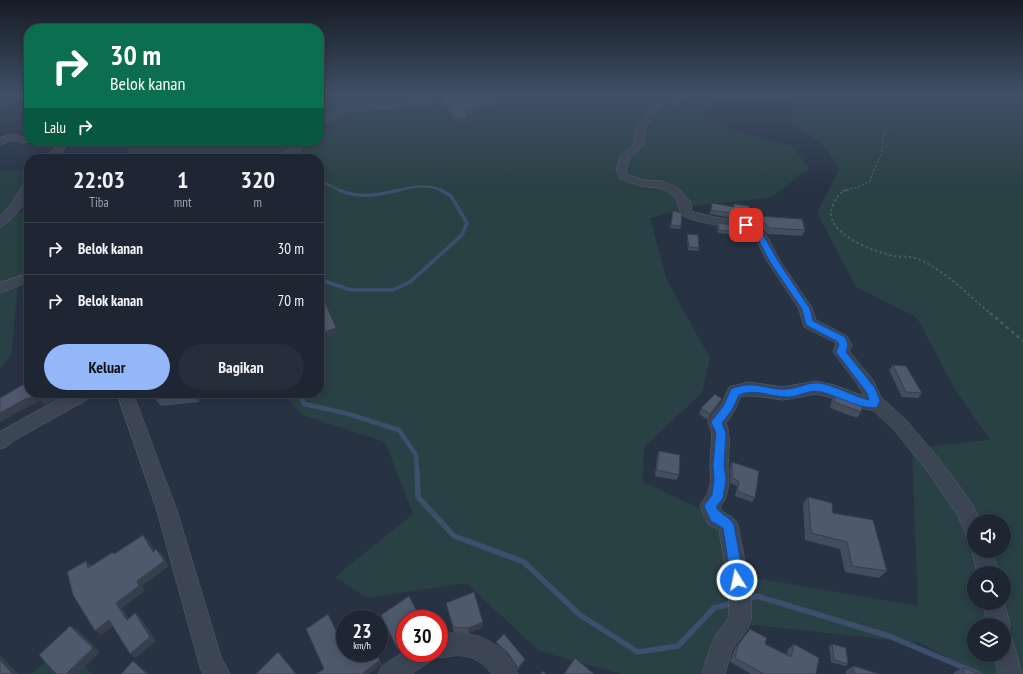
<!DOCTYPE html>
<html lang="id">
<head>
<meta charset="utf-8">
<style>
  body { margin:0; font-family:"PT Sans Narrow",sans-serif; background:#252e3a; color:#f1f3f6; height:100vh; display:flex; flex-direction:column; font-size:15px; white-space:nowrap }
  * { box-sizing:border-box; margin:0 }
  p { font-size:13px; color:#a0a5ac }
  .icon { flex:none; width:22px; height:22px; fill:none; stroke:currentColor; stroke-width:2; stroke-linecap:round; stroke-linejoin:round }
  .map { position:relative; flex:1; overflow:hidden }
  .sheet { position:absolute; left:24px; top:154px; width:300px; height:244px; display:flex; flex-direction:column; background:#1d2632; border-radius:16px; box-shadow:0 2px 10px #0003,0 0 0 1px #3b434d }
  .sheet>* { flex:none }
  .top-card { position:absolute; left:24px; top:24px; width:300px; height:122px; border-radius:16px; box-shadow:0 2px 10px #0003,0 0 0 1px #3b434d; background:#0b6e4f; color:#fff; overflow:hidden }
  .controls { position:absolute; left:967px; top:514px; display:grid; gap:8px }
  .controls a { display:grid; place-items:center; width:44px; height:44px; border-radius:50%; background:#1d2632; box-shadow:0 2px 10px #0003,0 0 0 1px #3b434d; font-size:20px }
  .speed { position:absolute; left:336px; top:610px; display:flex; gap:8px; font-size:20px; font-weight:700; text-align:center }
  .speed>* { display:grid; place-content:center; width:52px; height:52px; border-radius:50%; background:#1d2632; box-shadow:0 2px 10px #0003,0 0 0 1px #3b434d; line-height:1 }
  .speed small { font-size:10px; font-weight:400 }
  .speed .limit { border:6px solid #d22; background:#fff; color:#111 }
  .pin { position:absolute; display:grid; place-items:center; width:34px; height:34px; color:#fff; margin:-17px; border-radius:8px; box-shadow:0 2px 6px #0006 }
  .me { position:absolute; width:44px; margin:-22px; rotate:350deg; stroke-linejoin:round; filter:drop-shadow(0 0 3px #0008) }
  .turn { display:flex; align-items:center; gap:14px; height:84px; padding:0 20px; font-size:18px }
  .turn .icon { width:52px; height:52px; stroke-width:2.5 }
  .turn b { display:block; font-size:28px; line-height:34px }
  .then { display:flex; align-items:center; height:38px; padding:0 20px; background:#0003; gap:8px; font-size:15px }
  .eta { display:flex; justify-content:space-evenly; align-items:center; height:68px; text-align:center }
  .eta b { font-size:24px; font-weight:600; line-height:28px }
  .primary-button { display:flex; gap:8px; margin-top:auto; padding:8px 20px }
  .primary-button a { flex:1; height:46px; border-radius:24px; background:#93b7f8; color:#111; font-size:16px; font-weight:600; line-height:46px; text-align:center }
  .primary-button a+a { background:#252e3a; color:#f1f3f6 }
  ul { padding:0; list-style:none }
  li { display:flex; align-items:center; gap:12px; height:52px; padding:0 20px; border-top:1px solid #3b434d }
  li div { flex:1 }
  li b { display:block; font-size:15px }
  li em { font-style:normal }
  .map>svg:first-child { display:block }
  .green { fill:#294044; fill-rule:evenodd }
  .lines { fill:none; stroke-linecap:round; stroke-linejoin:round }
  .stream-far3 { stroke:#3e4f6c; stroke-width:2.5 }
  .stream-far2 { stroke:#3e4f6c; stroke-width:3.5 }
  .stream-far1 { stroke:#3e4f6c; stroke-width:4.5 }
  .stream { stroke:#3e4f6c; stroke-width:5.5 }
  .minor-casing { stroke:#57606d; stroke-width:1 }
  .path-far2 { stroke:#485d61; stroke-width:1.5; stroke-dasharray:2 2; stroke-linecap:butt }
  .path-far1 { stroke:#485d61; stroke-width:2; stroke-dasharray:2.5 2.5; stroke-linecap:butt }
  .path { stroke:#485d61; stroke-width:2.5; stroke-dasharray:3.5 3.5; stroke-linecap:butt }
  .minor { fill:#3c4553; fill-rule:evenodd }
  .wall { fill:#434d5d }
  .shaded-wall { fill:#373e4c }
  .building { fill:#4e596c; stroke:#373e4c }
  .route { fill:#1a73e8; stroke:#114b97 }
</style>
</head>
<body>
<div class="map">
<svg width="1023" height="674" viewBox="0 0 1023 674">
  <rect width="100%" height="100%" fill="#273243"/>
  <path class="green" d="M 319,94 L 714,94 L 712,95 L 707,116 L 729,130 L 793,146 L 809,169 L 771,198 L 699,205 L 650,218 L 667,280 L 710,358 L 702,393 L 644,447 L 643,482 L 721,518 L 728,573 L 918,606 L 912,448 L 990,440 L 954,388 L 917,318 L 856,287 L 817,213 L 839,169 L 822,143 L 791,125 L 795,94 L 1023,94 L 1023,674 L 980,674 L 920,643 L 724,622 L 699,674 L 620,674 L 539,651 L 466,583 L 367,598 L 335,577 L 413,514 L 385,442 L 302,415 L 283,393 L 319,393 L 319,159 L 126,159 L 129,141 L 319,141 ZM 974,521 L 1004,521 L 1004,551 L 974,551 ZM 974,573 L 1004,573 L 1004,603 L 974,603 ZM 974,625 L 1004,625 L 1004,655 L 974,655 Z
    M 0,170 L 29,171 L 29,177 L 14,213 L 29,213 L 29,280 L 18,284 L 11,355 L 0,369 Z
    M 66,645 L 92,674 L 31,674 Z"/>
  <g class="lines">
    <path class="stream-far3" d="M 290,141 L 289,146 L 297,159
      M 319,180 L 341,191
      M 395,191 C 410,187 429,183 443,191"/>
    <path class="stream-far2" d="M 339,190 C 360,199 378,195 400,190
      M 319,284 L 324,281 L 351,290 L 393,290 L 410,282 L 462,235 L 467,223 L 451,196 L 441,190"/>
    <path class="stream-far1" d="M 299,393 L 304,404 L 345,413 L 399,430 L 416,455 L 417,472"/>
    <path class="stream" d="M 417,471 L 418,497 L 454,536 L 524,562 L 580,615 L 638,652 L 678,646 L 714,608 L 733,603
      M 747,599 L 757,596 L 889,636 L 979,674"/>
    <defs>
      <path id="minor" d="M 21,94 L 29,94 L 29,97 L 0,106 L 0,100 Z
        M 420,94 L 431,94 L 430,96 L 395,109 L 355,110 L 319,124 L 319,118 L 354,104 L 394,103 Z
        M 651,94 L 659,94 L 660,107 L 646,127 L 643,146 L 630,157 L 626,171 L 628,175 L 644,180 L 662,181 L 678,188 L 690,201 L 692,211 L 694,212 L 714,217 L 755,223 L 768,238 L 780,261 L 811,306 L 816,320 L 847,336 L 852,345 L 849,351 L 873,380 L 881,397 L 906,420 L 941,461 L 973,505 L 980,521 L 974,521 L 974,541 L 967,538 L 958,516 L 929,473 L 894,430 L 874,411 L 861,408 L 829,397 L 816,394 L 783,400 L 756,396 L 741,396 L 734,412 L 726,423 C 731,436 729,449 728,463 C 728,479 731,494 720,507 C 725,516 733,514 738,525 L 751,593 L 751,620 L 748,628 L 732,650 L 725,674 L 701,674 L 715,636 L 729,617 L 729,593 L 719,530 L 708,524 L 700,506 L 708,493 L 711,480 L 710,465 L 712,433 L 708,422 L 722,403 L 729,387 L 749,382 L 783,387 L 816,381 L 834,385 L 864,396 L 856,382 L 833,352 L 836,343 L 804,327 L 799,309 L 767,261 L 756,239 L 747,229 C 735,227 689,223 681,214 C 677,208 681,201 670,193 C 661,186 651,188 641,186 C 634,184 627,181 620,179 L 616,171 L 620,156 L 633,145 L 636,127 L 650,107 Z
        M 11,134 L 22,137 L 29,135 L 30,141 L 23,143 L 12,140 L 0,145 L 0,138 Z
        M 49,141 L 59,141 L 65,148 L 56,159 L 45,159 L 54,148 Z
        M 292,141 L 302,141 L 300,153 L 287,159 L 274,159 L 275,157 L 291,149 Z
        M 29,181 C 29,185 30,190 29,194 C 27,203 9,224 0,227 L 0,216 L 10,206 L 25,182 Z
        M 29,273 L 29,282 L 0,293 L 0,283 Z
        M 70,393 L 92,393 L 90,398 L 15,440 L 6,447 L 0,449 L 0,432 Z
        M 117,393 L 133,393 L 177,511 L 222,660 L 226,666 L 230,674 L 203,674 L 200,667 L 157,511 Z
        M 974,546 L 974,551 L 992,551 L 999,573 L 977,573 L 972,551 Z
        M 1004,601 L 1010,625 L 1007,633 L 1004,634 L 1004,625 L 988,625 L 983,603 L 1004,603 Z
        M 451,633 C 481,631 506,646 518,674 L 492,674 C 481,660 469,654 451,656 C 444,657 440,659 433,656 L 431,661 L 411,674 L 378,674 L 382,666 L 405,651 L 405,653 L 439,653 L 439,636 Z
        M 1004,635 L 1012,638 L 1022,674 L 998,674 L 994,655 L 1004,655 Z"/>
    </defs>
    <use href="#minor" class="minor-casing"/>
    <path class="path-far2" d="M 843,191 L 858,187 L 870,181 C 872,171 878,164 881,154 C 885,142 879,139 889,128"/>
    <path class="path-far1" d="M 847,190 C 840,192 836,198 833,205 C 820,232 874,252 894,256 C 901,257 908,256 915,258 C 921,260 926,263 932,266 C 953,279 972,298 991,314"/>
    <path class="path" d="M 990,313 L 1023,341"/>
    <use href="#minor" class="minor"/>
  </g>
  <path class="wall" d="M 405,94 L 412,94 L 412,95 L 401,99 L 398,98 L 398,95 Z
    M 429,94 L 513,94 L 513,97 L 467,115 L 468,121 L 457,123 L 442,100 L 417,109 L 411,105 L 410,101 Z
    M 695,94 L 694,97 L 679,106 L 661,99 L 662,95 Z
    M 712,203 L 733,207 L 734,204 L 750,216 L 748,221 L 710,214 Z
    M 673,211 L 681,226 L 680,229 L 670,228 Z
    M 758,216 L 805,230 L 802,236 L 767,234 L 756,222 Z
    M 718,223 L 752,232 L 751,235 L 739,237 L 736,235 L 718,233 L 717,226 Z
    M 687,234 L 699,248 L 699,251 L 688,250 L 687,237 Z
    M 893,365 L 922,393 L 918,398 L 902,397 L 889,370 Z
    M 202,393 L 199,402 L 161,406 L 155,399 Z
    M 836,393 L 861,412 L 857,418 L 830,408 L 832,399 Z
    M 719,405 L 708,420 L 699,414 L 701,408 Z
    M 659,451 L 679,475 L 676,480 L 655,476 L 657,456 Z
    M 732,462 L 755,498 L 752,502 L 735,496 L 737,486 L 730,483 L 730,467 Z
    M 808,497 L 833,513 L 887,571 L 879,578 L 845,572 L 840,549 L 805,540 L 803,504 Z
    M 446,603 L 483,627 L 468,633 L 454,632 Z
    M 750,629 L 765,644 L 787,655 L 788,649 L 794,644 L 816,674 L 751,674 L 730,662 L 734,650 L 746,634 Z
    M 496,642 L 525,659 L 525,661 L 518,670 L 508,655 L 497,644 Z
    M 832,644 L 848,664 L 845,666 L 831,662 L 829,646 Z
    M 853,666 L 880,674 L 846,674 L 846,671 Z
    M 963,668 L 980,674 L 954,674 L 954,672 Z"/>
  <path class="shaded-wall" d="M 408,94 L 412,94 L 412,95 L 401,99 L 401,96 Z
    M 511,94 L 513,94 L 513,97 L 465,116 L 465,112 Z
    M 695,94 L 694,97 L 679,106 L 679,103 Z
    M 442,96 L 442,100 L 417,109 L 417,105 Z
    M 468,117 L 468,121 L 457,123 L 456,119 Z
    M 752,232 L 751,235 L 739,237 L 740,234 Z
    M 336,328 L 338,334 L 319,340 L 319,334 Z
    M 51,393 L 67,393 L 45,405 L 39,400 Z
    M 195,393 L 202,393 L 199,402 L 195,394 Z
    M 35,395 L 40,401 L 34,405 L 28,399 Z
    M 27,398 L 33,404 L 0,422 L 0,413 Z
    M 722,399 L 719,405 L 708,420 L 710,414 Z
    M 143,535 L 149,540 L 158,557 L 153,552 Z
    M 156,549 L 162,554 L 169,566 L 142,586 L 145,591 L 122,608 L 133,624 L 127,620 L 116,603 L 137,581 Z
    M 86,561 L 93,566 L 88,568 Z
    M 135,613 L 141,618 L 156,641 L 136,658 L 130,654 Z
    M 328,614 L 331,619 L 344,645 L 341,641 Z
    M 109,620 L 116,624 L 102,635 L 95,631 Z
    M 483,622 L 483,627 L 468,633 L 468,628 Z
    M 70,626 L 78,630 L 100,652 L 78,674 L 66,674 Z
    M 405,639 L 405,645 L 398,650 L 396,646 Z
    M 278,652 L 282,656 L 296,674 Z
    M 376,653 L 382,664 L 369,674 L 362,674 Z
    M 0,655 L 18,674 L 13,674 L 0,660 Z
    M 525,659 L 525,661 L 518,670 L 518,668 Z
    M 133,661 L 139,665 L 149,674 L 147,674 Z"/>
  <path class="building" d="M 405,94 L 408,94 L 401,96 L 398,95 Z
    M 429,94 L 511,94 L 465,112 L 468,117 L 456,119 L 442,96 L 417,105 L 410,101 Z
    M 666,94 L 694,94 L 679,103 L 662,95 Z
    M 712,203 L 734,207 L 734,204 L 749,206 L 750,216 L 711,210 Z
    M 673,211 L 682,213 L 681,226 L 671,225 Z
    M 758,216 L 802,219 L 805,230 L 769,228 Z
    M 718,223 L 747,227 L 752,232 L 740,234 L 738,232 L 719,230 Z
    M 687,234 L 698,235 L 699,248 L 689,247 Z
    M 322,295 L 336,328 L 319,334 L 319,296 Z
    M 893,365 L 906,366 L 922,393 L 906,392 Z
    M 29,381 L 29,393 L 51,393 L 39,400 L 35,395 L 28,399 L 27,398 L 0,413 L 0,398 L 12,391 Z
    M 157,393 L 195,393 L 195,394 L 155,399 Z
    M 836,393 L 863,403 L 861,412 L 834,402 Z
    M 715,394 L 722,399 L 710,414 L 701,408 Z
    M 659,451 L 680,455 L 679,475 L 657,470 Z
    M 732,462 L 759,471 L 755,498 L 737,491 L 739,481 L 732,478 Z
    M 808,497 L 832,503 L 833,513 L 873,520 L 887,571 L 852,566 L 847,542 L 811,533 Z
    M 143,535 L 153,552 L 156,549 L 164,561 L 137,581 L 139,586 L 116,603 L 127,620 L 135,613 L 150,637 L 130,654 L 109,620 L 95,631 L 73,595 L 67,572 L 86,561 L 88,568 L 113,552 L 114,554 Z
    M 474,592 L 483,622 L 468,628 L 453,627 L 446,603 Z
    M 409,596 L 421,619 L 405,619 L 405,639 L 396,646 L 381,615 Z
    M 328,614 L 341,641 L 345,637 L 345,653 L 376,653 L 380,660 L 362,674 L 316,674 L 324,669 L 306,629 Z
    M 70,626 L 93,648 L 66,674 L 56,674 L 39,655 Z
    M 750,629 L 767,638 L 765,644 L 791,657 L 794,644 L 819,658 L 816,674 L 764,674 L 735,658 L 738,645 Z
    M 504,634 L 525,659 L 518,668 L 508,653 L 496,642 Z
    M 832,644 L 846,648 L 848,664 L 834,660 Z
    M 278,652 L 296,674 L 256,674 Z
    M 575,658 L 594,674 L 564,674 Z
    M 0,660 L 13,674 L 0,674 Z
    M 133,661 L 147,674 L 121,674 Z
    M 853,666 L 880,674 L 854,674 Z
    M 963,668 L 980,674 L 964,674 Z
    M 543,671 L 546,674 L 540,674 Z"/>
  <linearGradient id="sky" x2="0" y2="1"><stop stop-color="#151c25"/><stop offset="0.5" stop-color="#414f66"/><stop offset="1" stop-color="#414f66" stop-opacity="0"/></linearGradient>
  <rect width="1023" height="188" fill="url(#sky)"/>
  <path class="route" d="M 746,222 L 754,225 L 765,238 L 778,261 L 810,309 L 813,321 L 845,337 L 848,345 L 846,352 L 875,388 L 880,401 L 877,407 C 864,411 836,395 821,392 C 809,389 799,397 788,397 C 772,397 754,388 739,395 L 732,410 L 722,423 L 726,433 L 724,465 L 726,480 L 723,498 L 716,507 C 721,515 730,517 734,525 L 744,580 L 742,584 L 737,586 L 733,584 L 731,580 L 723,528 L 711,521 L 704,506 L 712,495 L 714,480 L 713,465 L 716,433 L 711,422 L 724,405 L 731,389 C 755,379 767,391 789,389 C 799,388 808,382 819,383 C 837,386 852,396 869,400 L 867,393 L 836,352 L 839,345 L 838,342 L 806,325 L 802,309 L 770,262 L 758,239 L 748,228 L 743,225 Z"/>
</svg>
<div class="controls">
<a><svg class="icon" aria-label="sound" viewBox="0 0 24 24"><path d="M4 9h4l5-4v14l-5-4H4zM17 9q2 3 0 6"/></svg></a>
<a><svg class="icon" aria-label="search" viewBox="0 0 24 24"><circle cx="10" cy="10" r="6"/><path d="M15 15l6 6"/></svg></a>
<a><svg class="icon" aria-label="layers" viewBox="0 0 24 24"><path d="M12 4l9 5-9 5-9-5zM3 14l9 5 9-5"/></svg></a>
</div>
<div class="speed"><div>23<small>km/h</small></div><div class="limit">30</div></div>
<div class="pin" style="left:746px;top:225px;background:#d93025"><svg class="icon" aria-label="arrive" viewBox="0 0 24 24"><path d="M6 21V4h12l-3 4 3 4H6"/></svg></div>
<svg class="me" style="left:737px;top:580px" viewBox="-20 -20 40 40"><circle r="17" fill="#1a73e8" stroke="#fff" stroke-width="3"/><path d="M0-11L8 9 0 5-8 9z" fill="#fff"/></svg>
<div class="top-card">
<div class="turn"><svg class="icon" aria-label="right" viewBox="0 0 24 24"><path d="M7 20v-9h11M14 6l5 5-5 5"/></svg><div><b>30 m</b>Belok kanan</div></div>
<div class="then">Lalu<svg class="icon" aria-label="right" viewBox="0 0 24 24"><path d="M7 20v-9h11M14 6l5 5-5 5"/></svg></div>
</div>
<section class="sheet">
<div class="eta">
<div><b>22:03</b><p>Tiba</p></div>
<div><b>1</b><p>mnt</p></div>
<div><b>320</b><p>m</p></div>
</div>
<ul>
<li><svg class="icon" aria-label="right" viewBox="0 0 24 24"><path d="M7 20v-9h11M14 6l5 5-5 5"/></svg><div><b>Belok kanan</b></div><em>30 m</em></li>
<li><svg class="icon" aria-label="right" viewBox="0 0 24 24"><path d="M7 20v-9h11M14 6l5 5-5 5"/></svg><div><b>Belok kanan</b></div><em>70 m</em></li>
</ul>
<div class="primary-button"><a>Keluar</a><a>Bagikan</a></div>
</section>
</div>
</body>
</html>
